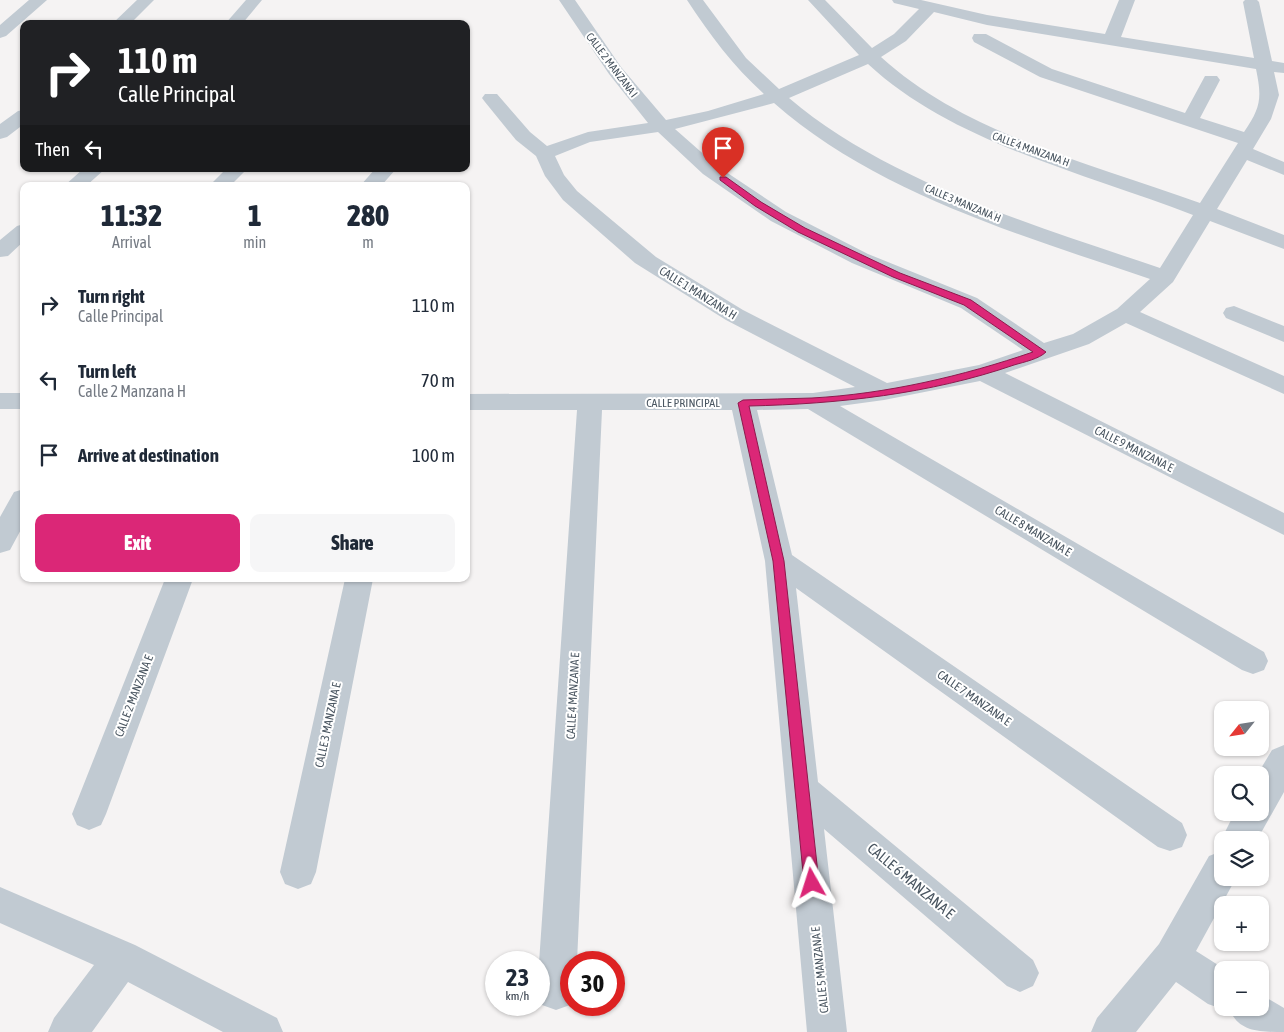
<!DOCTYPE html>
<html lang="en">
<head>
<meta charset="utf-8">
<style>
  body { margin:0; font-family:"Asap Condensed",sans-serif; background:#f6f6f7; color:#1f2937; height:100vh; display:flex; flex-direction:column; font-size:19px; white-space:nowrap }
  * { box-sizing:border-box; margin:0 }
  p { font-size:16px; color:#747a83 }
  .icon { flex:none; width:28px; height:28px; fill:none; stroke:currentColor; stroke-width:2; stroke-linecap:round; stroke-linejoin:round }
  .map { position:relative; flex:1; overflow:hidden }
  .sheet { position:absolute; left:20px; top:182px; width:450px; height:400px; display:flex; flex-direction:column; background:#fff; border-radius:10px; box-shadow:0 1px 4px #0004 }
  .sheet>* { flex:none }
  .top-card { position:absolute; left:20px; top:20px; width:450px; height:152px; border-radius:10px; box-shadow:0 1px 4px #0004; background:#202124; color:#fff; overflow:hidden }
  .needle { width:32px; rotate:240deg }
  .tools { position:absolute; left:1214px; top:701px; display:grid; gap:10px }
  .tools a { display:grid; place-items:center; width:55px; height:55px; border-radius:10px; background:#fff; box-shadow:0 1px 4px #0004; font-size:25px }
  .speed { position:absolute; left:485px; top:951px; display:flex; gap:10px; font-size:25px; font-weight:700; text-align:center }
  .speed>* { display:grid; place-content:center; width:65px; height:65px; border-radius:50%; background:#fff; box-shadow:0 1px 4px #0004; line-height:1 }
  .speed small { font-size:12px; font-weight:400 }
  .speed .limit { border:8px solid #d22; background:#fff; color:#111 }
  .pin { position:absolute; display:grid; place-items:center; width:42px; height:42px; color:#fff; margin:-51px -21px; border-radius:50% 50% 50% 0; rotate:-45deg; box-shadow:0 0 5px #0007 }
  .pin .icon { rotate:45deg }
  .me { position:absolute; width:55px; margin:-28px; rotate:354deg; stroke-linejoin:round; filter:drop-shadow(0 0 4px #0008) }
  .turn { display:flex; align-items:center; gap:18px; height:105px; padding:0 15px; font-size:22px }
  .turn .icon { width:65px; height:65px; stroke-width:2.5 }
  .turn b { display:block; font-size:35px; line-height:42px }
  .then { display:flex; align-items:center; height:48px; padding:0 15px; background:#0003; gap:10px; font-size:19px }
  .eta { display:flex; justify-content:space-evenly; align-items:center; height:85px; text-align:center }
  .eta b { font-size:30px; font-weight:800; line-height:35px }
  .cta { display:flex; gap:10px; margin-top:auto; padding:10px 15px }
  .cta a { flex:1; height:58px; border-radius:10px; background:#db2777; color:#fff; font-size:20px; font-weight:800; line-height:58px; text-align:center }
  .cta a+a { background:#f6f6f7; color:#1f2937 }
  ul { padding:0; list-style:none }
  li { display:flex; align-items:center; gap:15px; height:75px; padding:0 15px }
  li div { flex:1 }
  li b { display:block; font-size:19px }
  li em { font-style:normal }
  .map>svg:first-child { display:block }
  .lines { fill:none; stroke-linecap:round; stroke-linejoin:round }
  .street { fill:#c1cad2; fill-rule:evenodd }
  .route { fill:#db2777; stroke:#8e194d }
  .labels { text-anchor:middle; stroke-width:4; stroke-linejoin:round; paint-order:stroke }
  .far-street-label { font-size:11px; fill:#4a5661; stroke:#fff }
  .street-label { font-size:12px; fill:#4a5661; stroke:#fff }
  .near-street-label { font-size:15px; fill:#4a5661; stroke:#fff }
</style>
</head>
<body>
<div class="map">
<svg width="1284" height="1032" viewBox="0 0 1284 1032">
  <rect width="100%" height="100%" fill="#f5f3f3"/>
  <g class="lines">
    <path class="street" d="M 29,0 L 47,0 L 6,36 L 0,38 L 0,25 Z
      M 137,0 L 154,0 L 130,24 L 112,24 Z
      M 246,0 L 262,0 L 242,24 L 225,24 Z
      M 559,0 L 575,0 L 621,67 L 666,120 L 708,111 L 764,94 C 733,66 710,35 687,0 L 703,0 L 746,58 L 779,89 L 859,55 L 808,0 L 825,0 L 872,48 L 894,34 L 919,9 L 894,3 L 892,0 L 921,0 L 987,15 L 1105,34 L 1119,0 L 1135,0 L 1121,37 L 1254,58 L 1243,2 L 1245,0 L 1257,0 L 1259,2 L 1272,61 L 1284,63 L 1284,73 L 1274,72 L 1279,95 L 1271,119 L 1253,149 L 1284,162 L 1284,175 L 1247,160 L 1217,209 L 1284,235 L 1284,249 L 1210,221 L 1173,282 L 1140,312 L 1284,376 L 1284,394 L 1126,323 L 1089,344 L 1005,373 L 1284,513 L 1284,535 L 980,381 L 884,400 L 840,406 L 1264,652 L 1268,661 L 1264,670 L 1253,674 L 1242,670 L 808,409 L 757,410 L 792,555 L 1182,823 L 1187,835 L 1182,847 L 1170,851 L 1158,847 L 796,588 L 818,782 L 1033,960 L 1039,973 L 1033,986 L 1020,992 L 1007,986 L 824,829 L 847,1032 L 807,1032 L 765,561 L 732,410 L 602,410 L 577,962 L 571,962 L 570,1005 L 556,1010 L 542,1005 L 539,996 L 539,963 L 577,410 L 466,410 L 466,394 L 813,393 L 855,387 L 726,320 L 635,263 L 563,200 L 545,176 L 536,156 L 516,140 L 485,102 L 482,98 L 485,94 L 497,94 L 530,132 L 547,146 L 588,132 L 648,123 L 609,74 ZM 934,12 L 987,25 L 1256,69 C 1262,98 1261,107 1244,132 L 1200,118 L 1220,80 L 1217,76 L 1205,76 L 1185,113 L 1052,69 L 986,34 L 974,34 L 972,38 L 974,42 L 1040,77 L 1238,143 L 1200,203 C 1094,164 966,135 881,57 L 906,41 ZM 868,64 C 953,143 1087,174 1193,215 L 1160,268 C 1039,227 887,182 789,98 ZM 774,103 C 876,193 1023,236 1150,279 L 1117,309 L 1073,334 L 1044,343 L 977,298 L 868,254 L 786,212 L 717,166 L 675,129 ZM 658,132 L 703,174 L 771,221 L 852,263 L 961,308 L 1023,350 L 979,365 L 887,383 L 743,310 L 656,257 L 577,191 L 564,175 L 555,156 L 590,142 Z
      M 24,110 L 24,124 L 7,137 L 0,139 L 0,124 L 18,111 Z
      M 83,169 L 105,169 L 86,186 L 64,186 Z
      M 226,169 L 247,169 L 230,186 L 209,186 Z
      M 375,169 L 396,169 L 381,186 L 360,186 Z
      M 24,224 L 24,241 L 8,256 L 0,257 L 0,240 L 17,226 Z
      M 1234,306 L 1284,326 L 1284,342 L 1226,318 L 1223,313 L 1226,308 Z
      M 0,393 L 24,393 L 24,409 L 0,409 Z
      M 24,489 L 24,524 L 10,550 L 0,553 L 0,517 L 14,492 Z
      M 165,579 L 193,579 L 106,814 L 101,825 L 89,830 L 77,825 L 72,814 Z
      M 345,579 L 373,579 L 316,872 L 311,884 L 298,889 L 285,884 L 280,872 Z
      M 1284,745 L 1284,792 L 1257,840 L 1222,840 L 1222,844 L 1221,840 L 1235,812 L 1260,812 L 1260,775 L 1257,775 L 1272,750 Z
      M 1222,851 L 1222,878 L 1236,878 L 1196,951 L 1226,970 L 1222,970 L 1222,1008 L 1226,1008 L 1222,1009 L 1208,1004 L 1176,982 L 1136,1032 L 1091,1032 L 1097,1018 L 1159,944 L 1209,856 Z
      M 0,887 L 135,945 L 277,1018 L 283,1032 L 223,1032 L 128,982 L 92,1032 L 48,1032 L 54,1018 L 94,965 L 0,923 Z
      M 1260,994 L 1284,1008 L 1284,1032 C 1259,1032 1238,1032 1229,1008 L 1260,1008 Z"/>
  </g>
  <path class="route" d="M 720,177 L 726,177 L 761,202 L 805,228 L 900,273 L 971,300 L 1046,352 C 1039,359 1024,362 1014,365 C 930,394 838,404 749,406 L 784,561 L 819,883 L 817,888 L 812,890 L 806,888 L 804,883 L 773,561 L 738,403 L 743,400 C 766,399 789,399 812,398 C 886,394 963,376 1033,352 L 964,305 L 893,277 L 798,232 L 755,206 L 720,180 Z"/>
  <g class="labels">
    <g class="far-street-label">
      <text transform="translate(612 65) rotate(53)" y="4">CALLE 2 MANZANA I</text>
      <text transform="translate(1031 149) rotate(20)" y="4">CALLE 4 MANZANA H</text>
      <text transform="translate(963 203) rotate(23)" y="4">CALLE 3 MANZANA H</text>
    </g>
    <g class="street-label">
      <text transform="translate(698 293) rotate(32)" y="4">CALLE 1 MANZANA H</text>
      <text x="683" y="407">CALLE PRINCIPAL</text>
      <text transform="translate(1134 449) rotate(27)" y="4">CALLE 9 MANZANA E</text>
      <text transform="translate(1033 531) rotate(31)" y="4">CALLE 8 MANZANA E</text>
      <text transform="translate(134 696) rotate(-69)" y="4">CALLE 2 MANZANA E</text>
      <text transform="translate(573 696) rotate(-87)" y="4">CALLE 4 MANZANA E</text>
      <text transform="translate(974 698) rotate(35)" y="4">CALLE 7 MANZANA E</text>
      <text transform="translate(328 725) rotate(-78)" y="4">CALLE 3 MANZANA E</text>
      <text transform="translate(820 970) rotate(-96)" y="4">CALLE 5 MANZANA E</text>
    </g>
    <g class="near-street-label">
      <text transform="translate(911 881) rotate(40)" y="5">CALLE 6 MANZANA E</text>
    </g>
  </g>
</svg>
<div class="tools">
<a><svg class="needle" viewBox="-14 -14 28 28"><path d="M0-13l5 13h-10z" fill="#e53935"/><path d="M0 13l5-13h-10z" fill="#747a83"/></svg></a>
<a><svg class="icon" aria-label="search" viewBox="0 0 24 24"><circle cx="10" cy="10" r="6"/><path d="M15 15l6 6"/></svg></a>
<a><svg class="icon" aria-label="layers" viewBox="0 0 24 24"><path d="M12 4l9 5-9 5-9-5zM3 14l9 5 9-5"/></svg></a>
<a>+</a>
<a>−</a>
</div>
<div class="speed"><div>23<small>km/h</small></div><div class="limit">30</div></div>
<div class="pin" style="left:723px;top:178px;background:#d93025"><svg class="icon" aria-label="arrive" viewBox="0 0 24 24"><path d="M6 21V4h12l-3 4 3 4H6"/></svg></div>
<svg class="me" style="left:812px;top:883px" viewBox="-20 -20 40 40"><path d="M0-17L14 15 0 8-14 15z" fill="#db2777" stroke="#fff" stroke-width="4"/></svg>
<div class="top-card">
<div class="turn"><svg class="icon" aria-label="right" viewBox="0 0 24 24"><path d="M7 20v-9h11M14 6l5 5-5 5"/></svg><div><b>110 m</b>Calle Principal</div></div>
<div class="then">Then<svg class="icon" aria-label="left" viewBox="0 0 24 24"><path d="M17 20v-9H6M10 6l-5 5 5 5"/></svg></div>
</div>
<section class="sheet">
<div class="eta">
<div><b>11:32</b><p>Arrival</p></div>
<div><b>1</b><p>min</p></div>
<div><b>280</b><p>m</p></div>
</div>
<ul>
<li><svg class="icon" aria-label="right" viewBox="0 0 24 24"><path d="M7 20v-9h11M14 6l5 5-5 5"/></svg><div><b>Turn right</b><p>Calle Principal</p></div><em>110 m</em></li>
<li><svg class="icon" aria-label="left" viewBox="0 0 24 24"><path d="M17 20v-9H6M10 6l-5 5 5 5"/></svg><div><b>Turn left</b><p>Calle 2 Manzana H</p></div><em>70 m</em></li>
<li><svg class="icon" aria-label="arrive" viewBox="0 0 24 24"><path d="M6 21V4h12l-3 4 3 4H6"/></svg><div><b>Arrive at destination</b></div><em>100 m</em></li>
</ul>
<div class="cta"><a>Exit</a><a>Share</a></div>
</section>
</div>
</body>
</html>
